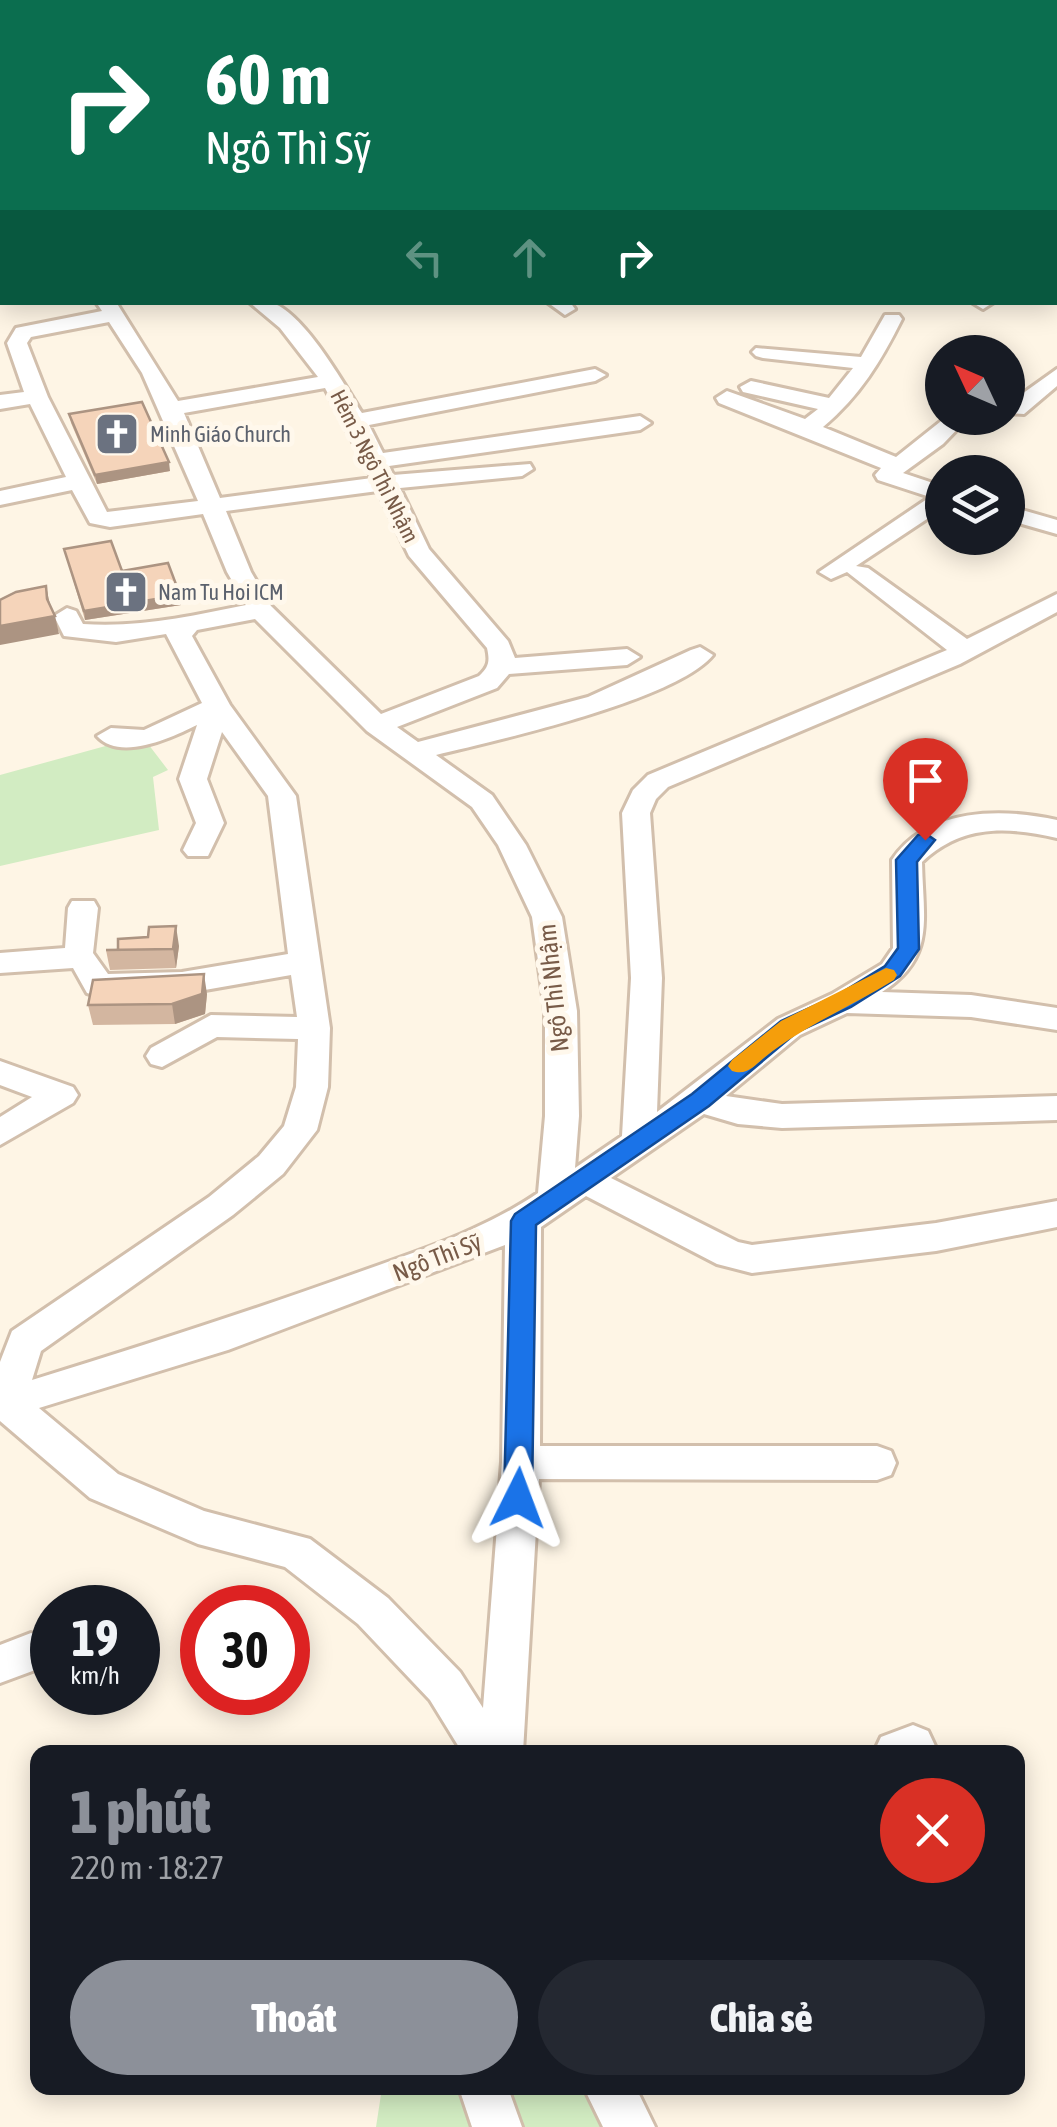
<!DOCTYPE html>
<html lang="vi">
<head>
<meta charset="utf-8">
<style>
  body { margin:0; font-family:"Asap Condensed",sans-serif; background:#242831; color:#f1f3f6; height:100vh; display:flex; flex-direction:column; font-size:38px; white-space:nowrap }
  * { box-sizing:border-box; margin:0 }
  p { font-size:32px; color:#9ea1a6 }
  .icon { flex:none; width:55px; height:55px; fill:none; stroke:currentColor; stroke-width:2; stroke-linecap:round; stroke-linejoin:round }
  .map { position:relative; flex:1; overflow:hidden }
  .details { position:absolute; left:30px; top:1745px; width:995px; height:350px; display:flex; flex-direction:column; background:#171b24; border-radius:20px; box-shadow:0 5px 25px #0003 }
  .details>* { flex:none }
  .hud { position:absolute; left:0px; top:0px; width:1058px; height:305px; box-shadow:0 5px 25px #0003; background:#0b6e4f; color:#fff; overflow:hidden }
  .needle { width:65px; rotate:314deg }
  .fabs { position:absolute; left:925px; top:335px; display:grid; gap:20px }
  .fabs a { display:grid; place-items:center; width:100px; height:100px; border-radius:50%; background:#171b24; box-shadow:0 5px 25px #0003; font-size:50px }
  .speed { position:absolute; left:30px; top:1585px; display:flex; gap:20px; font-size:50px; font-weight:700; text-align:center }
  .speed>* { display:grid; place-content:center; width:130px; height:130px; border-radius:50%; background:#171b24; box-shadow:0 5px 25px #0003; line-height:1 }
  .speed small { font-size:25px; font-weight:400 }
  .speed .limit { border:15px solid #d22; background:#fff; color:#111 }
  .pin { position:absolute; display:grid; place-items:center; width:85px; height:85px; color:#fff; margin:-102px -42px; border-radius:50% 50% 50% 0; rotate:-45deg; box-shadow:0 0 10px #0007 }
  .pin .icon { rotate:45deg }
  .me { position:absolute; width:110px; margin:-55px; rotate:3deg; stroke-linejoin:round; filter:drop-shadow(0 0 8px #0008) }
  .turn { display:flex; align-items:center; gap:35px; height:210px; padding:0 40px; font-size:45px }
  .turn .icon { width:130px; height:130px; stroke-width:2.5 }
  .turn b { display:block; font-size:70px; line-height:85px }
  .lanes { display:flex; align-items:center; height:95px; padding:0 40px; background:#0003; justify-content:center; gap:50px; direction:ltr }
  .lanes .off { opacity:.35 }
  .round { display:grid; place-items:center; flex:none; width:105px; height:105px; border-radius:52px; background:#242831 }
  .headline { display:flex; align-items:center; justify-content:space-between; height:170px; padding:0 40px }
  h1 { font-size:60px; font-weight:800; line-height:75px; color:#8c9099 }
  .primary-button { display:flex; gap:20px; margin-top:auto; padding:20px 40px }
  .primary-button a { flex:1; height:115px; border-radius:60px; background:#8c9099; color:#fff; font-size:40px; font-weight:800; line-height:115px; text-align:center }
  .primary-button a+a { background:#242831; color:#f1f3f6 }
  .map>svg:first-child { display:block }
  .green { fill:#d2ecc2 }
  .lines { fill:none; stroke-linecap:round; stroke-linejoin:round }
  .minor-casing { stroke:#d2bfac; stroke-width:6 }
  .minor { fill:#fff; fill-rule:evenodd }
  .wall { fill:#d3b6a0 }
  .shaded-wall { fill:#ac9482 }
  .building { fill:#f5d4ba; stroke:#ac9482; stroke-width:2.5 }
  .route { fill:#1a73e8; stroke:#114b97; stroke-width:2.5 }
  .slow { fill:#f59e0b }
  .labels { text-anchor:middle; stroke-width:10; stroke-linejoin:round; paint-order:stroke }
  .far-worship-label { font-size:22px; fill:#5b616d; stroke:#fff8ec; text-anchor:start }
  .far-street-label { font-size:22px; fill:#785b48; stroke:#fff8ec }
  .street-label { font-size:25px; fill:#785b48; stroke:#fff8ec }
</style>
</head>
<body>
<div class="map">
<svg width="1057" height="2127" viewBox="0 0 1057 2127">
  <rect width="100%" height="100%" fill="#fef5e5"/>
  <path class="green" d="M 142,736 L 168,770 L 153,777 L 159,830 L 0,866 L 0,775 Z
    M 382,2088 L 598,2088 L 618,2127 L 376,2127 Z"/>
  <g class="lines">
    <defs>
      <path id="minor" d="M 159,0 L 175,0 L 177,2 L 161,2 Z
        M 322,0 L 341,0 L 343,2 L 324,2 Z
        M 690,0 L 708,0 L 710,2 L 692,2 Z
        M 1057,18 L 1057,29 L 1055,30 L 1055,19 Z
        M 1055,131 L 1057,131 L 1057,142 L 1055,142 Z
        M 0,180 L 2,180 L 2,191 L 0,191 Z
        M 0,272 L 2,272 L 2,284 L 0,284 Z
        M 1055,274 L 1057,274 L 1057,286 L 1055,286 Z
        M 96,302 L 116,302 L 178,401 L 318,377 L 280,328 L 249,302 C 256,302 267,301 273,303 C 306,316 344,384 362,413 L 595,369 L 606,375 L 595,381 L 369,425 L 383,453 L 640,416 L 651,423 L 640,430 L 389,466 L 393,475 L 530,464 L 533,469 L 522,476 L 400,488 L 429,549 L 508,641 L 515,658 L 627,649 L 640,657 L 627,665 L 509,674 L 497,688 L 397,727 L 418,742 L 588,697 L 691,650 L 700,647 L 713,655 C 677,700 495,741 436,755 L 492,795 L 526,845 L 562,917 L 577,1011 L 579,1116 L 575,1168 L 622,1136 L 631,978 L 622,813 L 633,790 L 648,775 L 947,650 L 847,572 L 831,579 L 819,572 L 930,497 L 878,480 L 875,475 L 881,468 L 719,403 L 716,398 L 727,391 L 805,419 L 818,409 L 743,392 L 740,387 L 751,381 L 829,398 L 853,368 L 763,358 L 756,356 L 752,352 L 756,348 L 861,357 L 885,315 L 899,315 L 902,319 C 881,361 860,396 823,427 L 896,457 L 945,418 L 968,418 L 943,444 L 903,473 L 942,486 L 942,509 L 856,566 L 868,568 L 967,639 L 1057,594 L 1057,612 L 960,664 L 668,787 L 656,799 L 650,813 L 662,978 L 657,1112 L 778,1019 L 832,994 L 882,964 L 893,948 L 892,860 C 927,807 1003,808 1057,820 L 1057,838 C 1006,826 961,825 922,862 C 923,919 936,958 882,992 L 971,995 L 1057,1008 L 1057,1030 L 971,1017 L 847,1013 L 800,1035 L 726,1096 L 782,1104 L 1057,1096 L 1057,1120 L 782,1128 L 738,1124 L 704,1114 L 611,1178 L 738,1242 L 752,1245 L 936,1223 L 1057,1201 L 1057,1227 L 936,1251 L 752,1273 L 717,1264 L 586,1196 L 541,1227 L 540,1446 L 877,1446 L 891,1451 L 896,1463 L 891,1475 L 877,1480 L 539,1479 L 523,1752 L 462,1752 L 430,1700 L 358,1624 L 285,1567 L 198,1544 L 90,1498 L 0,1421 L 0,1362 L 12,1331 L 209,1197 L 259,1156 L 284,1126 L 296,1087 L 298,1039 L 217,1037 L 162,1067 L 151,1064 L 146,1056 L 151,1048 L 211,1015 L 297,1017 L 291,975 L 182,994 L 98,996 L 87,993 L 73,968 L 0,973 L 0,953 L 65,948 L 68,908 L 72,901 L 94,901 L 98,908 L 93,953 L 108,974 L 182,972 L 288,954 L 268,796 L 222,732 L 207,779 L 224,823 L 208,856 L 188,856 L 183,850 L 196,823 L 179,779 L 197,725 C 173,737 120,762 97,736 L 111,728 L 144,730 L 202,703 L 166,634 L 116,642 L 64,636 L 54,616 L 67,608 L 76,611 L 83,624 C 138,628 192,616 246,605 L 227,572 L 203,514 L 110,527 L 90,523 L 72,490 L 0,505 L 0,491 L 66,477 L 30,404 L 0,409 L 0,395 L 24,392 L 7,343 L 16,328 L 102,311 ZM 109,322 L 142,373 L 198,501 L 107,512 L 48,397 L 27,343 L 31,337 ZM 325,388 L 372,478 L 220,498 L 184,413 ZM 378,491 L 409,556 L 487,648 C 490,661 489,667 479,676 L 381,714 L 271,606 L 251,572 L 226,511 ZM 255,619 L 367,731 L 472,807 L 498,845 L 532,917 L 545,1011 L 545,1116 L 538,1193 C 481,1232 415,1252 351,1275 C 245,1313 139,1347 32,1380 L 41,1351 L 233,1215 L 283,1174 L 317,1130 L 328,1087 L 330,1028 L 296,796 L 230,705 L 192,636 L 197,630 ZM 505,1245 L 502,1462 L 483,1708 L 460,1672 L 388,1598 L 310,1539 L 204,1511 L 118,1474 L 39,1408 L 228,1350 Z
        M 547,302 L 570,302 L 575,309 L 565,315 Z
        M 994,302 L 983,309 L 973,303 L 973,302 Z
        M 1057,369 L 1057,386 L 1024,414 L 1008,413 L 1008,401 L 1012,401 Z
        M 1008,506 L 1057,520 L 1057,534 L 1008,520 Z
        M 0,1061 L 73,1087 L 78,1095 L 73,1103 L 0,1145 L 0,1117 L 32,1097 L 0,1085 Z
        M 31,1633 L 46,1638 L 52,1652 L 46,1666 L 0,1683 L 0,1645 Z
        M 913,1725 L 928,1731 L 935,1746 L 932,1752 L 874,1752 L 881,1737 Z
        M 459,2088 L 508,2088 L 522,2127 L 472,2127 Z
        M 584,2088 L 636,2088 L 655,2127 L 603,2127 Z"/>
    </defs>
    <use href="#minor" class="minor-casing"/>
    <use href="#minor" class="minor"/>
  </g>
  <path class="wall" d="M 466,0 L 513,0 L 510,2 L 466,2 Z
    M 1055,57 L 1057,58 L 1057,122 L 1055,121 Z
    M 0,84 L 2,84 L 2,135 L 0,135 Z
    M 69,414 L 170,471 L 97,484 L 71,423 Z
    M 64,549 L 122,571 L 181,605 L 85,620 Z
    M 179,946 L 176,968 L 110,970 L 106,950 Z
    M 207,994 L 205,1014 L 175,1024 L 93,1025 L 88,1005 Z"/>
  <path class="shaded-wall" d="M 169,462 L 170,471 L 97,484 L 95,475 Z
    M 46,586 L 50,605 L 55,616 L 59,634 L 0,645 L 0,626 L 47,599 Z
    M 180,595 L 181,605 L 85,620 L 84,611 Z
    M 176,926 L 179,946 L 176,968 L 173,949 Z
    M 204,974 L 207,994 L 205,1014 L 175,1024 L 172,1004 Z"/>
  <path class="building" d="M 0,0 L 35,0 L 36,2 L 2,2 L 2,28 L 1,28 Z
    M 866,0 L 981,0 L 984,2 L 859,2 Z
    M 1055,57 L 1057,58 L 1057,103 L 1055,102 Z
    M 0,84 L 2,84 L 2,112 L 0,112 Z
    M 142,402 L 169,462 L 95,475 L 69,414 Z
    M 111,541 L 122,571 L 168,563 L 180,595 L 84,611 L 64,549 Z
    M 46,586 L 47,599 L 55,616 L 0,626 L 0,600 L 16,592 Z
    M 176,926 L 173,949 L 106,950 L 118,950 L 118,939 L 148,937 L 149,927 Z
    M 204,974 L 202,994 L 172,1004 L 88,1005 L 93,980 Z"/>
  <path class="route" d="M 925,833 L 935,840 L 917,862 L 919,949 L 900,976 L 851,1007 L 797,1032 L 709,1106 L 536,1225 L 532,1498 L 528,1506 L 518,1510 L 508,1506 L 504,1498 L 511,1221 L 515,1214 L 692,1094 L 781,1021 L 836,996 L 885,966 L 898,948 L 896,860 L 918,835 Z"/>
  <path class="slow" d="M 886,968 L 894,970 L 897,975 L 894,980 C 851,1007 805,1025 765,1057 C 754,1066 747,1076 732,1071 L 728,1066 L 732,1060 L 781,1021 Z"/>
  <defs>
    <symbol id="church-square" viewBox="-11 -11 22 22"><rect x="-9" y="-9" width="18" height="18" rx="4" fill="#6b7280" stroke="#fff8ec"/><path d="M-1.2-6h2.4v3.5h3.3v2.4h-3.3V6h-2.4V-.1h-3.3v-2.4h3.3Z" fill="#fff"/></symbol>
  </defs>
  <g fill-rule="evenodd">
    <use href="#church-square" x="92" y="409" width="50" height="50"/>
    <use href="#church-square" x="101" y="567" width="50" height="50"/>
  </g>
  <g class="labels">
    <g class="far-worship-label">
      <text x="150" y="442">Minh Giáo Church</text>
      <text x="158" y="600">Nam Tu Hoi ICM</text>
    </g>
    <g class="far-street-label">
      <text transform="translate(375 466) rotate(63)" y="8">Hẻm 3 Ngô Thì Nhậm</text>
    </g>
    <g class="street-label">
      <text transform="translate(553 988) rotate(-96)" y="9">Ngô Thì Nhậm</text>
      <text transform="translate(437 1257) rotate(-21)" y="9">Ngô Thì Sỹ</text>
    </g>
  </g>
</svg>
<div class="fabs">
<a><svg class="needle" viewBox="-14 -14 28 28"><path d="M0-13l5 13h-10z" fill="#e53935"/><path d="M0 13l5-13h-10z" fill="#9ea1a6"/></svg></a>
<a><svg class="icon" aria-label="layers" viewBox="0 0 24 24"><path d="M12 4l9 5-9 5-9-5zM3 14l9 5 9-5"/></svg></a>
</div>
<div class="speed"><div>19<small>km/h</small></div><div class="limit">30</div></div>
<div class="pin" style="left:925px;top:840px;background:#d93025"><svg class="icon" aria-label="arrive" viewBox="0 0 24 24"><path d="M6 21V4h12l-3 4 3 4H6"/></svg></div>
<svg class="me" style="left:518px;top:1498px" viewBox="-20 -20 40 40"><path d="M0-17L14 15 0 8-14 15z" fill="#1a73e8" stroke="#fff" stroke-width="4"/></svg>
<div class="hud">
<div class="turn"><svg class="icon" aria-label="right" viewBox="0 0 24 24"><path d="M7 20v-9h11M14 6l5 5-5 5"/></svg><div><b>60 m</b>Ngô Thì Sỹ</div></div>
<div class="lanes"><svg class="icon off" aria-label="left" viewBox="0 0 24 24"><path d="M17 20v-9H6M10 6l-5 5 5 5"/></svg><svg class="icon off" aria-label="ahead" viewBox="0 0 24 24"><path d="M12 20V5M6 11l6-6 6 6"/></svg><svg class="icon" aria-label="right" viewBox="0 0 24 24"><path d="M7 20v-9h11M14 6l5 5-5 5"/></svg></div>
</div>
<section class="details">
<div class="headline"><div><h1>1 phút</h1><p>220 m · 18:27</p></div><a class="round" style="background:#d93025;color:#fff"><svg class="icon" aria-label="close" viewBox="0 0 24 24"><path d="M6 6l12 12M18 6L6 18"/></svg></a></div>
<div class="primary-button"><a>Thoát</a><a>Chia sẻ</a></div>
</section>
</div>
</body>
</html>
